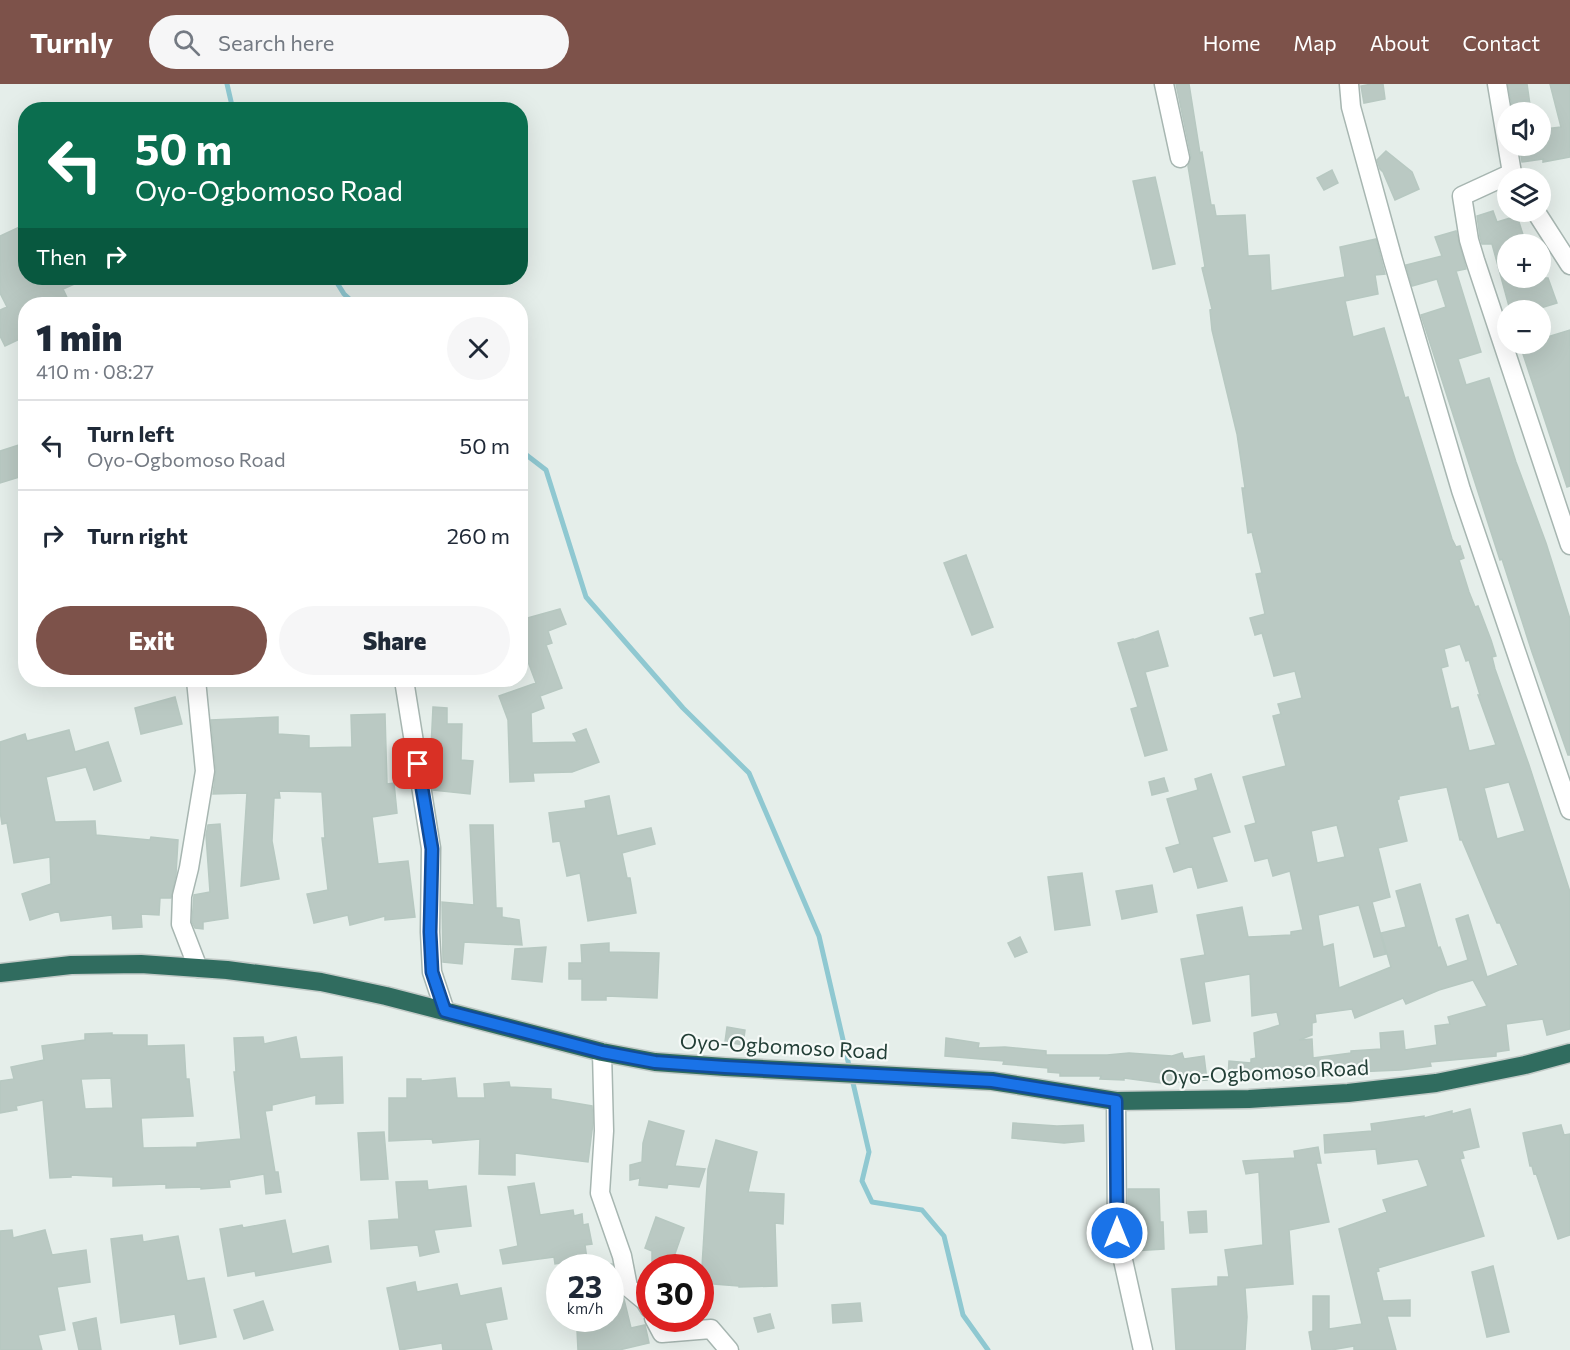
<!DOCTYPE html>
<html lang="en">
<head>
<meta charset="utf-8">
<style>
  body { margin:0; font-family:Commissioner,sans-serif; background:#f6f6f7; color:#1f2937; height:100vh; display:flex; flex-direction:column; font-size:22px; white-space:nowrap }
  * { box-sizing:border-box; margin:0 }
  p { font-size:20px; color:#747a83 }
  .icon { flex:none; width:33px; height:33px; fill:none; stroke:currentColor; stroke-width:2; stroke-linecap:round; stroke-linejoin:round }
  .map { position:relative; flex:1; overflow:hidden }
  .details { position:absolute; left:18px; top:213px; width:510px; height:390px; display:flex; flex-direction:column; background:#fff; border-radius:24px; box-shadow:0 6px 24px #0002 }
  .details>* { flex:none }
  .top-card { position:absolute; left:18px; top:18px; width:510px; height:183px; border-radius:24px; box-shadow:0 6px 24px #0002; background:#0b6e4f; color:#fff; overflow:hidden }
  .controls { position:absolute; left:1497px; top:18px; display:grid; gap:12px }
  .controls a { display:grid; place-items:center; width:54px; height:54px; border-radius:50%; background:#fff; box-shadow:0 6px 24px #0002; font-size:30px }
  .speed { position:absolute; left:546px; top:1170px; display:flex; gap:12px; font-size:30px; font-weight:700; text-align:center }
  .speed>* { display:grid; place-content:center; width:78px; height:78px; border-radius:50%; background:#fff; box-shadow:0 6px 24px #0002; line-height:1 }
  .speed small { font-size:15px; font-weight:400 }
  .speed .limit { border:9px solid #d22; background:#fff; color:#111 }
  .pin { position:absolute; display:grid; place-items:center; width:51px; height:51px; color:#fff; margin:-26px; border-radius:12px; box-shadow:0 3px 9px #0006 }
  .me { position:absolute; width:66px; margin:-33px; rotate:0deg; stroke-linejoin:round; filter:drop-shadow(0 0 4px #0008) }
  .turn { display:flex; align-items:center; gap:21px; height:126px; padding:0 18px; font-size:27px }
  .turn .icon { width:78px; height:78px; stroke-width:2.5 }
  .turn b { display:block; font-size:42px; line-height:51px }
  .then { display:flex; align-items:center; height:57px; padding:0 18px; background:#0003; gap:12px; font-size:22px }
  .round { display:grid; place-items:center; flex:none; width:63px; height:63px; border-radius:32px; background:#f6f6f7 }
  .headline { display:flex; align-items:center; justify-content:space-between; height:102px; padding:0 18px }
  h1 { font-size:36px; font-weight:800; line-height:45px }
  .cta { display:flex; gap:12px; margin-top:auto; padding:12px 18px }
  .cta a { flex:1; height:69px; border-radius:36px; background:#7d524a; color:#fff; font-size:24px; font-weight:800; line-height:69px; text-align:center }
  .cta a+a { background:#f6f6f7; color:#1f2937 }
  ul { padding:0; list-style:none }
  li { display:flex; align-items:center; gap:18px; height:90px; padding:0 18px; border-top:2px solid #e0e1e3 }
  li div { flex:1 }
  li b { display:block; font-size:22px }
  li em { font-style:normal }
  header { display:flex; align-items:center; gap:36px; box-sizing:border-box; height:84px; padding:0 30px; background:#7d524a; color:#fff }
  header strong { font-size:28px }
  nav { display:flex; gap:33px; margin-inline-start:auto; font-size:21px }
  .search { width:420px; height:54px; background:#f6f6f7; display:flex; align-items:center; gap:15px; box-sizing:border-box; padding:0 21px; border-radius:33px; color:#747a83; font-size:22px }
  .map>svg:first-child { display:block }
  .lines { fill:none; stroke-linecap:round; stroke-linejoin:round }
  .stream { stroke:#8fc8d1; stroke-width:5 }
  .building { fill:#bac9c3; stroke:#b7c8c1; stroke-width:1.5; fill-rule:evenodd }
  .minor-casing { stroke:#a7b6b1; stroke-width:21 }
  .highway-casing { stroke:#c2cac7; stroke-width:21 }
  .minor { stroke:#fff; stroke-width:18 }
  .highway { stroke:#306c5f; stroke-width:18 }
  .route-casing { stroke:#114b97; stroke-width:15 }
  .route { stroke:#1a73e8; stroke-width:10 }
  .labels { text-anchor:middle; stroke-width:4.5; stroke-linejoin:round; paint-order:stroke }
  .street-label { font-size:21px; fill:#244038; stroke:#f6faf8 }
</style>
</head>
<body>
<header>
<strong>Turnly</strong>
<div class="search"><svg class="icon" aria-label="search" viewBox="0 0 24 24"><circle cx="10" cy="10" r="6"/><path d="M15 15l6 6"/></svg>Search here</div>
<nav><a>Home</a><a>Map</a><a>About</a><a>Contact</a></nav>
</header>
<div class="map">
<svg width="1570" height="1266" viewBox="0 0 1570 1266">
  <rect width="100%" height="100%" fill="#e5eeea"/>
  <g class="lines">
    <path class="stream" d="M 227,0 L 233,26
      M 334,194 L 344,210 L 355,220
      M 520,366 L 546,386 L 586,513 L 683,624 L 749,689 L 819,852 L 869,1068 L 862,1097 L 872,1118 L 922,1126 L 944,1152 L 963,1231 L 988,1266"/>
  </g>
  <path class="building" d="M 1176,0 L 1189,0 L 1200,69 L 1202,68 L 1211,121 L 1214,121 L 1216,132 L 1245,131 L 1248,172 L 1269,171 L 1271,207 L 1345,193 L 1340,163 L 1376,155 L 1385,190 L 1375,191 L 1378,210 L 1345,217 L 1353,253 L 1384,244 L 1405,314 L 1408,313 L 1452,455 L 1456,463 L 1460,462 L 1464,474 L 1459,476 L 1469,508 L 1475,523 L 1478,522 L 1491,556 L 1496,572 L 1492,573 L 1495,585 L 1529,681 L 1570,808 L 1570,945 L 1547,951 L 1543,935 L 1506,940 L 1509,966 L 1496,968 L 1496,972 L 1430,978 L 1431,982 L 1401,986 L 1353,988 L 1284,996 L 1284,991 L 1247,995 L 1228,994 L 1229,977 L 1251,979 L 1251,975 L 1256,974 L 1254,949 L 1280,941 L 1277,928 L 1252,932 L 1250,890 L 1204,898 L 1210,937 L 1193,940 L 1181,875 L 1205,871 L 1197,831 L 1242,823 L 1248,853 L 1291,851 L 1291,848 L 1303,846 L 1290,787 L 1273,792 L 1268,774 L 1255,777 L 1245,742 L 1256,739 L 1243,693 L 1286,682 L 1273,632 L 1281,630 L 1278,620 L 1302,614 L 1295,587 L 1274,592 L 1262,549 L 1255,551 L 1250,534 L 1265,530 L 1256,490 L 1262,489 L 1252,448 L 1248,449 L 1242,404 L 1245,404 L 1237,350 L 1212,246 L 1210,226 L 1212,225 L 1202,184 L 1205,183 L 1188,82 L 1191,72 ZM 1460,560 L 1466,577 L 1469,576 L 1480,611 L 1478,611 L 1496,661 L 1469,667 L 1458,623 L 1451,625 L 1441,584 L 1448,582 L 1444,565 ZM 1509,698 L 1525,747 L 1497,755 L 1484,704 ZM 1447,703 L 1460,756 L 1462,756 L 1497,839 L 1500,839 L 1518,881 L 1487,893 L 1468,831 L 1456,835 L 1468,876 L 1447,883 L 1440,863 L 1438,864 L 1420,800 L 1396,807 L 1406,843 L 1381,849 L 1391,883 L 1339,904 L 1333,860 L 1323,863 L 1318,831 L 1359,821 L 1374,873 L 1386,870 L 1372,818 L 1390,813 L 1378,764 L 1407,757 L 1397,716 L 1399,715 L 1399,712 ZM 1337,741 L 1345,773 L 1317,779 L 1311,747 ZM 1473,896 L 1487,922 L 1448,933 L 1450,940 L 1435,942 L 1437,961 L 1405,966 L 1403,947 L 1380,949 L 1381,965 L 1351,967 L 1351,969 L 1313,974 L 1312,955 L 1299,956 L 1312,951 L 1312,939 L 1316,938 L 1315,930 L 1352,925 L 1355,934 L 1403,914 L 1406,920 L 1439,906 Z
    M 1372,0 L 1383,0 L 1385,15 L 1364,19 L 1361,2 Z
    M 1508,0 L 1527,0 L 1531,28 L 1513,28 Z
    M 1550,0 L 1570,0 L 1570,73 L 1543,78 L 1543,75 L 1522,78 L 1519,62 L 1540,62 L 1540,58 L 1546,58 L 1545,45 L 1561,43 Z
    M 1386,67 L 1412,88 L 1419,105 L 1395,116 L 1383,88 L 1380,85 L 1377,76 Z
    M 1332,86 L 1338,99 L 1324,106 L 1317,94 Z
    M 1155,93 L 1175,180 L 1153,185 L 1133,97 Z
    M 1493,127 L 1497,138 L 1517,132 L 1526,160 L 1508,160 L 1508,194 L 1548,194 L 1557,219 L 1534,226 L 1510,226 L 1492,160 L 1482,160 L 1480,153 L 1477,132 Z
    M 26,140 L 26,194 L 88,194 L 63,205 L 70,220 L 26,220 L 26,252 L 5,262 L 0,252 L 0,226 L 7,223 L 0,209 L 0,152 Z
    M 1456,147 L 1466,185 L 1456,187 L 1481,268 L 1458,275 L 1466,301 L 1489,294 L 1516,378 L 1546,459 L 1570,535 L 1570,671 L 1568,671 L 1532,568 L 1502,475 L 1500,476 L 1421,231 L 1446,223 L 1437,195 L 1412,202 L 1406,181 L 1442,172 L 1435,153 Z
    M 1570,246 L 1570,402 L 1567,403 L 1521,264 L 1540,260 L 1545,257 L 1544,254 Z
    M 22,360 L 26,372 L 26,391 L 0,399 L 0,367 Z
    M 966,471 L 993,543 L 972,551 L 944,479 Z
    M 560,525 L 566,540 L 548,547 L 552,559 L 546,561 L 562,604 L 540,612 L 544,624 L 531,629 L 532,659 L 577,658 L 573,650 L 586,645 L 599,678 L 572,688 L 533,689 L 534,697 L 510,698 L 508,636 L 499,612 L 536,599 L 524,567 L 520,568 L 520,536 Z
    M 1158,547 L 1168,582 L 1145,588 L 1167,666 L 1145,672 L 1131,625 L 1138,623 L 1118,559 L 1133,555 L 1133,556 Z
    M 175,613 L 182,640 L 141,650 L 135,624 Z
    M 433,623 L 447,624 L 447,640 L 462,640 L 461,676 L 473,677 L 470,710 L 433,706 L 431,692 L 434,664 L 431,664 Z
    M 385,630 L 387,700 L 394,699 L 397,729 L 372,733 L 378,780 L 408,777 L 415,833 L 385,836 L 385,832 L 350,841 L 348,831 L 314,839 L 307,810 L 328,806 L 322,754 L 325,754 L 322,708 L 279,707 L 280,714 L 274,714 L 272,757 L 279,795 L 241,802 L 247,709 L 213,710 L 216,686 L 211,636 L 278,633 L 278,650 L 309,652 L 309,664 L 352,663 L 351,631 Z
    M 69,646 L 75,668 L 108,658 L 121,697 L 94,706 L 86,683 L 46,693 L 55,738 L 95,737 L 96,751 L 150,756 L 151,753 L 178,756 L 176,790 L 171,814 L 160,814 L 159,831 L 141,830 L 142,843 L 113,845 L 112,831 L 61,837 L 59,827 L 30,836 L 22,810 L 51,800 L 50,773 L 14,779 L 7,739 L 2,740 L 0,727 L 0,658 L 25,650 L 27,657 Z
    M 1211,690 L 1230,748 L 1212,753 L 1227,797 L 1198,804 L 1192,782 L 1174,788 L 1166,764 L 1180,760 L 1167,715 L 1198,706 L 1195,695 Z
    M 1164,694 L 1168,707 L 1152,711 L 1149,698 Z
    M 609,712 L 617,752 L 651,744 L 655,760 L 622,769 L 627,794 L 630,794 L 636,829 L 588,837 L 580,789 L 567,792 L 560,757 L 553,758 L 549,729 L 586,724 L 585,717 Z
    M 220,740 L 228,834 L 203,838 L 203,845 L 195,844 L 192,838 L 194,811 L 210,808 L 206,751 L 208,741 Z
    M 470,741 L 493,741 L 496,824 L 502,824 L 502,833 L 519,836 L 522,861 L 464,858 L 462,880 L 443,878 L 442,818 L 474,821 Z
    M 1082,789 L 1090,841 L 1055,846 L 1048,793 Z
    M 1152,801 L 1157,828 L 1122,835 L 1116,807 Z
    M 1020,853 L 1027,868 L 1015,873 L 1008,859 Z
    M 609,859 L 609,868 L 659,869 L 657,914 L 606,912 L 606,916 L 582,916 L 582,895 L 569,895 L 569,879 L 582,879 L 581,861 Z
    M 546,863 L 542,898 L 512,895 L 515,865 Z
    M 727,943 L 745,946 L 743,961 L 725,958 Z
    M 112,949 L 112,951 L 147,951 L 147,962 L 184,961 L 186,995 L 189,995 L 193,1032 L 141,1034 L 143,1064 L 197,1063 L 197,1059 L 241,1055 L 234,988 L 236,988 L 234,954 L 263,953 L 264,960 L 296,953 L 300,975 L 342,973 L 343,1019 L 316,1020 L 316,1011 L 272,1021 L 272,1026 L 265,1027 L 275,1088 L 278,1088 L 281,1108 L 266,1110 L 264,1090 L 229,1096 L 230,1103 L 201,1105 L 201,1103 L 166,1104 L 166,1100 L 113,1102 L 113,1093 L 71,1091 L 71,1093 L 50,1094 L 43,1016 L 16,1022 L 17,1026 L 0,1029 L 0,997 L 14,995 L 11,983 L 44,976 L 42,962 L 85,956 L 85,950 ZM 111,994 L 113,1024 L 85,1025 L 81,995 Z
    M 946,954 L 979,959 L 978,964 L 1005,963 L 1046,967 L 1046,971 L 1107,971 L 1129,969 L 1172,972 L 1182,969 L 1184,975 L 1204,972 L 1207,996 L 1161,999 L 1124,994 L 1124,996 L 1100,995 L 1101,992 L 1060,992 L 1060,989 L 1048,988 L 1048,984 L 1003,980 L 1004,977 L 945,972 Z
    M 455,994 L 457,1014 L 485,1014 L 484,1000 L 509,998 L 510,1003 L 551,1005 L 551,1015 L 592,1022 L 593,1039 L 588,1078 L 515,1069 L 515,1091 L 479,1090 L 480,1055 L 433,1059 L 432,1055 L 389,1057 L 389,1014 L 407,1014 L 407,995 L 421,995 L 421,997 Z
    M 1470,1025 L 1479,1063 L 1462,1067 L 1464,1074 L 1460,1075 L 1484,1152 L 1378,1184 L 1379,1187 L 1376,1188 L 1383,1217 L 1410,1216 L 1410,1232 L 1387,1232 L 1396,1266 L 1354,1266 L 1354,1262 L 1331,1266 L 1312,1266 L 1309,1248 L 1313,1247 L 1313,1212 L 1329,1212 L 1329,1245 L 1362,1240 L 1339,1145 L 1387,1128 L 1383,1116 L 1428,1102 L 1418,1075 L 1378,1080 L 1376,1065 L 1325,1069 L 1324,1051 L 1372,1047 L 1371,1040 L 1424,1032 L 1424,1034 L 1452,1027 L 1452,1030 Z
    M 649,1037 L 684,1047 L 675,1082 L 705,1085 L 699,1103 L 668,1100 L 667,1104 L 639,1101 L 640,1094 L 630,1096 L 630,1081 L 642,1078 L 643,1059 Z
    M 1013,1039 L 1057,1042 L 1083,1041 L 1084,1057 L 1064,1059 L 1012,1054 Z
    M 1561,1041 L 1564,1051 L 1570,1050 L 1570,1151 L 1558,1155 L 1536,1089 L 1534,1090 L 1532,1082 L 1530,1082 L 1523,1049 Z
    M 384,1048 L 388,1095 L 361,1096 L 358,1049 Z
    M 716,1056 L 757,1068 L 748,1108 L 784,1110 L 783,1140 L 775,1139 L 777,1202 L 739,1203 L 739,1202 L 701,1199 L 708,1085 Z
    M 1318,1063 L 1321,1079 L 1316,1079 L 1329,1138 L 1289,1146 L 1293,1200 L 1245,1204 L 1247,1233 L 1245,1266 L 1176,1266 L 1172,1205 L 1218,1202 L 1218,1193 L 1229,1193 L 1225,1166 L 1263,1161 L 1259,1088 L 1246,1090 L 1243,1077 L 1295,1074 L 1294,1067 Z
    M 427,1097 L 428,1106 L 466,1102 L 471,1142 L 434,1146 L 439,1168 L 420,1172 L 418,1161 L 371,1165 L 369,1137 L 399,1135 L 396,1098 Z
    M 534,1099 L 540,1131 L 573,1126 L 574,1132 L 582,1130 L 583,1141 L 588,1140 L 592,1160 L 585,1161 L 587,1175 L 555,1180 L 554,1173 L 503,1180 L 500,1166 L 518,1162 L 508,1103 Z
    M 1128,1105 L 1159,1105 L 1160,1138 L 1163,1138 L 1164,1165 L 1133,1167 L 1128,1148 Z
    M 1206,1127 L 1207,1148 L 1190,1149 L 1188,1128 Z
    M 656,1133 L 684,1144 L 670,1184 L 652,1184 L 652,1167 L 645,1164 Z
    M 285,1136 L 292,1170 L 328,1162 L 331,1178 L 256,1192 L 255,1187 L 228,1192 L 220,1145 L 242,1141 L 243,1144 Z
    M 12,1146 L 13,1154 L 45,1146 L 52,1171 L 86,1166 L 90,1198 L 57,1203 L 65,1246 L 38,1251 L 42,1266 L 0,1266 L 0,1147 Z
    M 142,1151 L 143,1158 L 178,1152 L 187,1197 L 204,1194 L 216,1253 L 180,1260 L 175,1230 L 121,1239 L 111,1155 Z
    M 610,1180 L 612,1180 L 617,1206 L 624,1215 L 631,1244 L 645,1241 L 649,1259 L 619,1266 L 578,1266 L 577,1246 L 598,1245 L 595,1234 L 610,1234 Z
    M 1493,1182 L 1509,1248 L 1487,1253 L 1472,1188 Z
    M 415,1198 L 417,1208 L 457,1200 L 460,1212 L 501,1204 L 507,1235 L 485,1239 L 492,1266 L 443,1266 L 442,1259 L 400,1266 L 387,1204 Z
    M 263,1217 L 273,1246 L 244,1255 L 234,1226 Z
    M 860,1219 L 862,1237 L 833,1239 L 832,1221 Z
    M 770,1230 L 774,1244 L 758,1248 L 754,1234 Z
    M 96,1234 L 101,1266 L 79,1266 L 73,1239 Z"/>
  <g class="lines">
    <defs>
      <path id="minor" d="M 1164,0 L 1180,74
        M 1349,0 L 1351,23 L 1393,176 L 1461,406 L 1570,726
        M 1497,0 L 1512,89 L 1515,94
        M 1512,89 L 1462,112 L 1469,156 L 1475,176 L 1570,461
        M 1536,128 L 1570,181
        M 196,596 L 205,687 L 189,784 L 182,812 L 181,840 L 198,884
        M 404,596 L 431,764 L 430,848 L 432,888 L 445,927
        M 602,968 L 604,1047 L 600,1109 L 622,1172 L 628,1203 L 645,1217 L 650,1225
        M 1116,1017 L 1117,1149 L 1143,1266
        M 654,1234 L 662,1249 L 711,1245 L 729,1266"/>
      <path id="highway" d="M 0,889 L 71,881 L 141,880 L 227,886 L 321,898 L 386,912 L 602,968 L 655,978 L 725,983 L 992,997 L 1116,1017 L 1249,1015 L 1348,1009 L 1436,999 L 1525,981 L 1570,969"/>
    </defs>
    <use href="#minor" class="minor-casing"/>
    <use href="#highway" class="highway-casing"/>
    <use href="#minor" class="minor"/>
    <use href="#highway" class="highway"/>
  </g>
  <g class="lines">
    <defs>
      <path id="route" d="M 418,680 L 432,765 L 430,848 L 432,888 L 445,927 L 602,968 L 655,978 L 725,983 L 992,997 L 1116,1017 L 1117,1149"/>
    </defs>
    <use href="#route" class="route-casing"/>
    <use href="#route" class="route"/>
  </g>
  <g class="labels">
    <g class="street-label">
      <text transform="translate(784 963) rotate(3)" y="7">Oyo-Ogbomoso Road</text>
      <text transform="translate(1265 989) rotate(-3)" y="7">Oyo-Ogbomoso Road</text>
    </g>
  </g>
</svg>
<div class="controls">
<a><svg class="icon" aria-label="sound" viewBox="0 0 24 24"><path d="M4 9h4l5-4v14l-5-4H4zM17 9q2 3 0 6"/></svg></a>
<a><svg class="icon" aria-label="layers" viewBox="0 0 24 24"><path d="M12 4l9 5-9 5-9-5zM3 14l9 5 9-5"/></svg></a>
<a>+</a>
<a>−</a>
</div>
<div class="speed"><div>23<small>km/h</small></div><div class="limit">30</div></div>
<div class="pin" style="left:418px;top:680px;background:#d93025"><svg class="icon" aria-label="arrive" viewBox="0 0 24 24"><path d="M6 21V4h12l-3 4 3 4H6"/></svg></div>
<svg class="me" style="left:1117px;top:1149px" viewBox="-20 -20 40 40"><circle r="17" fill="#1a73e8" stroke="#fff" stroke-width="3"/><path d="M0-11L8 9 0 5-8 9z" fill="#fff"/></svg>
<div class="top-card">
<div class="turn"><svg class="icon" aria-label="left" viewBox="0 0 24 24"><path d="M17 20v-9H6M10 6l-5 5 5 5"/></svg><div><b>50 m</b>Oyo-Ogbomoso Road</div></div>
<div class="then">Then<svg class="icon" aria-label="right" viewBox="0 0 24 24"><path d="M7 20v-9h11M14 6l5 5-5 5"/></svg></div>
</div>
<section class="details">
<div class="headline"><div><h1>1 min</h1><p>410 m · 08:27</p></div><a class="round"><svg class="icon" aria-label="close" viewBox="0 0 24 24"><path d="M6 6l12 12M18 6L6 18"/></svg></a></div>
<ul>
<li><svg class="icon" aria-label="left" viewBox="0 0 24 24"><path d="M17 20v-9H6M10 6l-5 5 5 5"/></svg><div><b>Turn left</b><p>Oyo-Ogbomoso Road</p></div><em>50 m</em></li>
<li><svg class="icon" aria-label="right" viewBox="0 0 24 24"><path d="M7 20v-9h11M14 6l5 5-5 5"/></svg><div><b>Turn right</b></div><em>260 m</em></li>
</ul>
<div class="cta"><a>Exit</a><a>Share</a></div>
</section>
</div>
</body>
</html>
